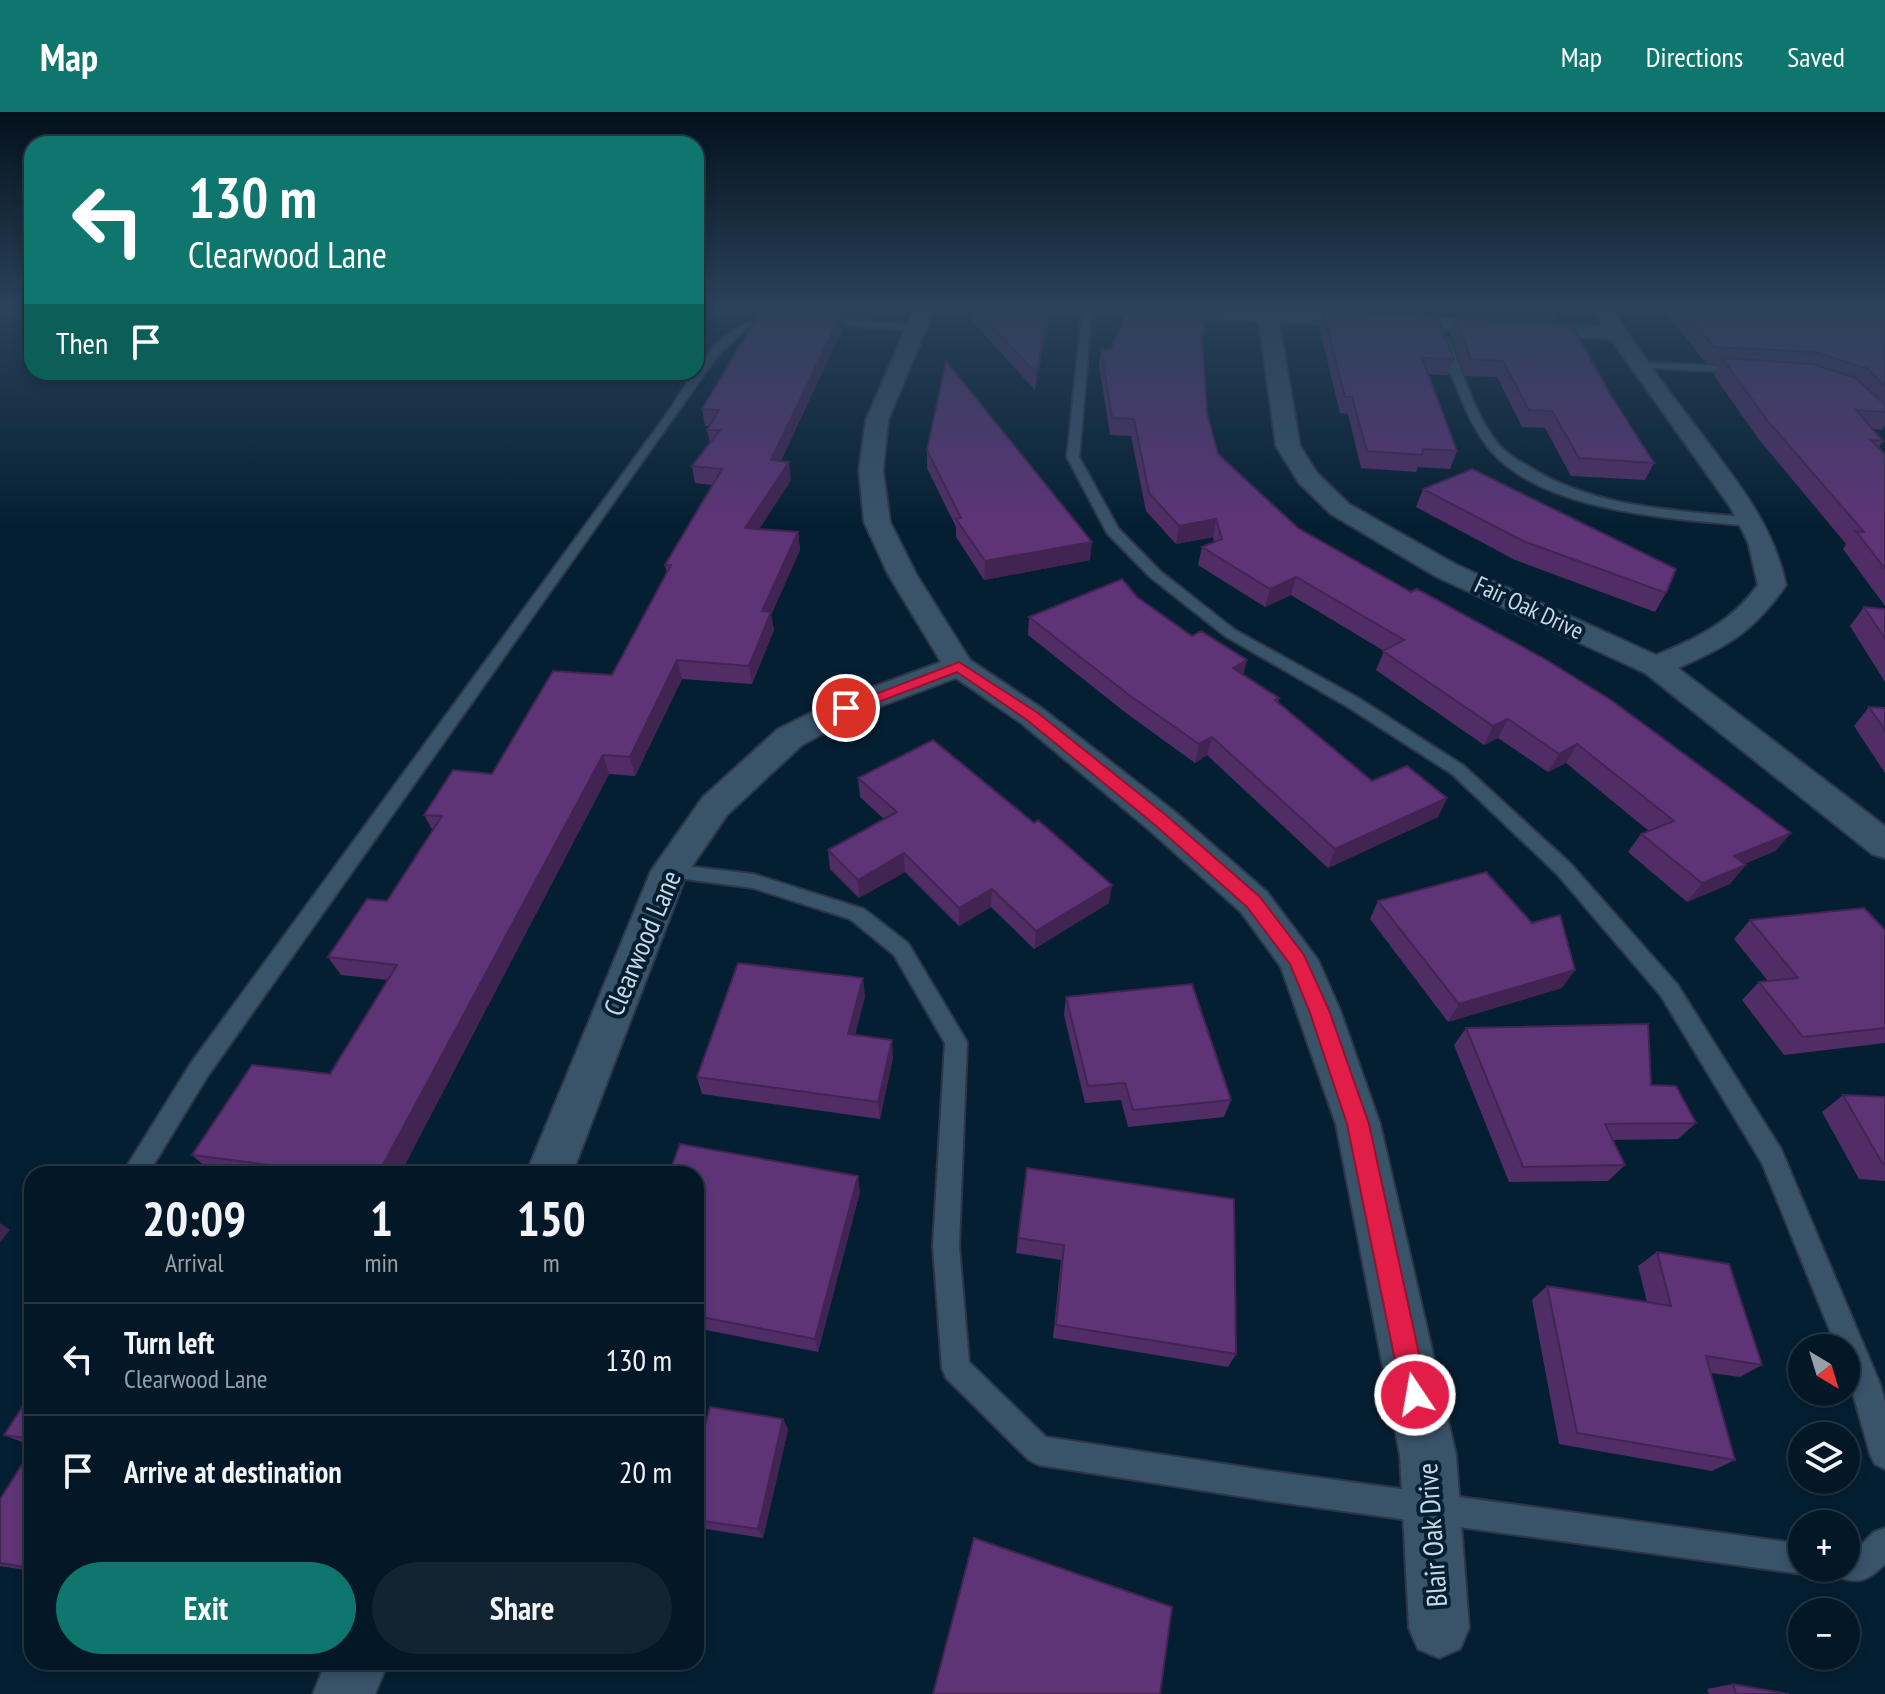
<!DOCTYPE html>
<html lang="en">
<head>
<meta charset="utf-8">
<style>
  body { margin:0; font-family:"PT Sans Narrow",sans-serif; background:#122432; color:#f1f3f6; height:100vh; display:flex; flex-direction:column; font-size:30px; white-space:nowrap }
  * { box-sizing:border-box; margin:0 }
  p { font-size:26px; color:#979fa7 }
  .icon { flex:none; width:44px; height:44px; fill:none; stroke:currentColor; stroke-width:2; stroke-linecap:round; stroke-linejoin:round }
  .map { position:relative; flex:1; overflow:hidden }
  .drawer { position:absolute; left:24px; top:1054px; width:680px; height:504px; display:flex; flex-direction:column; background:#041726; border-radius:24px; box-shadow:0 4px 12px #0003,0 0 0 2px #253643 }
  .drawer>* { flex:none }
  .hud { position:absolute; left:24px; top:24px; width:680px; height:244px; border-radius:24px; box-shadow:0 4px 12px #0003,0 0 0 2px #253643; background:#0f766e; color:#fff; overflow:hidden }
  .needle { width:52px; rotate:142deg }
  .controls { position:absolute; left:1788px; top:1222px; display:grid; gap:16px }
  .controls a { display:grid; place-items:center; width:72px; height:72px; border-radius:50%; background:#041726; box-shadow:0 4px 12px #0003,0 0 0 2px #253643; font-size:40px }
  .pin { position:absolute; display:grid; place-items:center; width:68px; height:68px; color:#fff; margin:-34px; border:4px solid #fff; border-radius:50%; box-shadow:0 2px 8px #0007 }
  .me { position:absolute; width:88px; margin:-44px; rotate:348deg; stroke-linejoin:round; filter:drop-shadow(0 0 6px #0008) }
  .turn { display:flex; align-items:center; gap:28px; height:168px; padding:0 32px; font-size:36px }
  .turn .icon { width:104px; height:104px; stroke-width:2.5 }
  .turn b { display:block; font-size:56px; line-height:68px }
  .then { display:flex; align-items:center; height:76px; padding:0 32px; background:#0003; gap:16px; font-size:30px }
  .eta { display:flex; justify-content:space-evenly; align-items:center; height:136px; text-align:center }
  .eta b { font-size:48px; font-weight:800; line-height:56px }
  .cta { display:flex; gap:16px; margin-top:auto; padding:16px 32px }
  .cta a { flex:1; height:92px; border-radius:48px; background:#0f766e; color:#fff; font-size:32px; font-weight:800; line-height:92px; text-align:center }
  .cta a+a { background:#122432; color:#f1f3f6 }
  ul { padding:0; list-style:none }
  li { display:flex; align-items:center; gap:24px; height:112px; padding:0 32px; border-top:2px solid #253643 }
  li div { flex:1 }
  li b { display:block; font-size:30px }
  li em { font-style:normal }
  header { display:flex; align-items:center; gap:48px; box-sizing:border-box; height:112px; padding:0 40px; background:#0f766e; color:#fff }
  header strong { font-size:38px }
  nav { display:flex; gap:44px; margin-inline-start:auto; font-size:28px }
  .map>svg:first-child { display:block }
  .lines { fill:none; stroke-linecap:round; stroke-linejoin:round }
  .lane-casing { stroke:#2c3646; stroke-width:4 }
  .street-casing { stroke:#2c3646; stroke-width:4 }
  .lane { fill:#395369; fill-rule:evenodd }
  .street { fill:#395369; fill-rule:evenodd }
  .wall { fill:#512d66 }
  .shaded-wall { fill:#422453 }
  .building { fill:#5e3477; stroke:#422453; stroke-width:2 }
  .route { fill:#e11d48; stroke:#92132f; stroke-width:2 }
  .labels { text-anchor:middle; stroke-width:8; stroke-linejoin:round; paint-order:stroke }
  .far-street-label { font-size:24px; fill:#c8d8e4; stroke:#051f32 }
  .street-label { font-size:28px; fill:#c8d8e4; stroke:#051f32 }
</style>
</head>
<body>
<header>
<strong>Map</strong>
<nav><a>Map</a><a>Directions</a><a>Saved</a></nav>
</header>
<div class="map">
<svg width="1885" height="1582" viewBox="0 0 1885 1582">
  <rect width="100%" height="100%" fill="#051f32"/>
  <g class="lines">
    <defs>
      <path id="lane" d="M 1083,193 L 1092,195 L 1079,345 L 1118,416 L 1160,459 L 1235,518 L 1360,587 L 1464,654 L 1571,752 L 1677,872 L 1781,1037 L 1880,1272 L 1885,1290 L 1885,1357 L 1875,1352 L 1870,1342 L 1846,1257 L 1846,1236 L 1837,1236 L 1762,1051 L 1661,884 L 1557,762 L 1452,662 L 1348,595 L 1225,524 L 1150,465 L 1107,421 L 1067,345 Z
        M 781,204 L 786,207 L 785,209 L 747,217 L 720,240 L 207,965 L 148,1062 L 122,1062 L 191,951 L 669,299 C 700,252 718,209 781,204 Z
        M 817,206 L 916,213 L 921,216 L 916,219 L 813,211 L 812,209 Z
        M 1440,224 L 1449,226 C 1463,261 1474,302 1498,332 C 1506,341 1517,348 1528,354 C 1595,397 1676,398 1753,406 L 1760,410 L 1753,414 C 1677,407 1546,401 1492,340 C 1477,323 1467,301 1459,281 C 1453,265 1439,240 1440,224 Z
        M 1632,250 L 1744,255 L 1750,258 L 1744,261 L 1636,255 L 1632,254 Z
        M 669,752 L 753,762 L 864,797 L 908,831 L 967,930 L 959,1134 L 969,1250 L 1046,1325 L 1270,1359 L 1802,1432 L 1802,1456 L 1813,1458 L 1802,1462 L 1270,1389 L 1039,1353 L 1029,1348 L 946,1266 L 942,1256 L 933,1134 L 945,931 L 894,843 L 850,807 L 753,776 L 662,764 L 659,759 L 662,754 Z
        M 1885,1416 L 1885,1452 C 1868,1469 1858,1473 1835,1464 L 1832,1456 L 1846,1456 L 1846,1438 L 1855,1439 L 1874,1420 Z"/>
      <path id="street" d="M 916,193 L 936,193 L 888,308 L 883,358 L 890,410 L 916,462 L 970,548 L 1043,597 L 1174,699 L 1267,780 L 1318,848 L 1340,898 L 1380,1012 L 1456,1343 L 1469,1516 L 1460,1537 L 1439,1546 L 1418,1537 L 1409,1516 L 1400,1343 L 1336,1012 L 1281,855 L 1241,800 L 1148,717 L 1021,611 L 956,566 L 857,603 L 802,633 L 727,703 L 686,763 L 572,1062 L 526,1062 L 651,759 L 703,685 L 778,617 L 835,589 L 941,550 L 888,462 L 864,410 L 859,358 L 866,308 Z
        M 1046,193 L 1268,196 L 1603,214 L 1590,193 L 1610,193 C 1638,239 1670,281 1703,324 C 1739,372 1773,413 1786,473 C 1754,519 1729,534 1678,556 L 1885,714 L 1885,746 L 1872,742 L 1645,561 L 1435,464 L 1331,402 L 1299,371 L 1276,334 L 1259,209 L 1056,199 ZM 1279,210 L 1611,227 L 1731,396 L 1748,430 L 1758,473 C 1731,510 1698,526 1656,543 L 1455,452 L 1349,392 L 1317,361 L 1300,334 Z
        M 326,1550 L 388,1550 L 375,1582 L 313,1582 Z"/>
    </defs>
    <use href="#lane" class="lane-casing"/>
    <use href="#street" class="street-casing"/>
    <use href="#lane" class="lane"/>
    <use href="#street" class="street"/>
  </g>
  <path class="wall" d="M 769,193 L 854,193 L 849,203 L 844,203 L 844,213 L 781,349 L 791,368 L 759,417 L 798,420 L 800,438 L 771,503 L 774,518 L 752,572 L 682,567 L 635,664 L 609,662 L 400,1062 L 231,1062 L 210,1059 L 192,1043 L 330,962 L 388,868 L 341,863 L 328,845 L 387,789 L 433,719 L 424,703 L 492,662 L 612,563 L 667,461 L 665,453 L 712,373 L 695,371 L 692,354 L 710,331 L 707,318 L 710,314 L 705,314 L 702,297 L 770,198 Z
    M 971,193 L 1051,193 L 1035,278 L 970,207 Z
    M 1312,193 L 1561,193 L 1555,208 L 1312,195 Z
    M 1660,193 L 1885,193 L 1885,313 L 1882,318 L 1873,317 L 1883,329 L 1879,335 L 1885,342 L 1885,494 L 1843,437 L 1846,432 L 1757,325 L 1714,263 L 1720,252 L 1706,251 Z
    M 1210,194 L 1203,228 L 1207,301 L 1218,342 L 1298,416 L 1791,721 L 1775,739 L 1744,752 L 1730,772 L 1687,790 L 1628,740 L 1641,722 L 1649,719 L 1566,651 L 1548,660 L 1498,626 L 1484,633 L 1376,558 L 1384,539 L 1291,483 L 1265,495 L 1198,453 L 1202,435 L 1214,430 L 1213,425 L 1176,432 L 1146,399 L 1131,324 L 1110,323 L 1099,253 L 1101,237 L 1111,237 Z
    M 1323,199 L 1454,247 L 1448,263 L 1428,262 L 1457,339 L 1450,357 L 1418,355 L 1416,360 L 1361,356 L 1348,302 L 1340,301 L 1319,215 Z
    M 1456,206 L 1610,282 L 1654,351 L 1645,368 L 1571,364 L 1545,316 L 1522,315 L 1497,265 L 1465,264 L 1450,222 Z
    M 927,338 L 1090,448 L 984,468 L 956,425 L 956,415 L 927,356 Z
    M 1423,377 L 1666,481 L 1655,500 L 1515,448 L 1416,395 Z
    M 1137,485 L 1192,524 L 1247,548 L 1243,563 L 1279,586 L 1278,591 L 1372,669 L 1447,686 L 1438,705 L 1328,756 L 1207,643 L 1195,651 L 1126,601 L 1028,523 L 1029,505 Z
    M 1864,495 L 1885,497 L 1885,570 L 1850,514 Z
    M 1869,595 L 1885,596 L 1885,661 L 1854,614 Z
    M 858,666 L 1109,791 L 1034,837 L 991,795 L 959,814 L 905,760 L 859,786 L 830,757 L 828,738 L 884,707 L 860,685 Z
    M 1378,789 L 1562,876 L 1448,910 L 1370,807 Z
    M 1750,808 L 1885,818 L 1885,931 L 1784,943 L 1742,888 L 1759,870 L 1768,869 L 1734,827 Z
    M 865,884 L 855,923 L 893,945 L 880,1007 L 702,982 L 697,965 Z
    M 1066,885 L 1231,988 L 1224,1005 L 1128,1015 L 1121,988 L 1085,991 L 1064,903 Z
    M 1466,916 L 1651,973 L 1696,1011 L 1678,1027 L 1613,1028 L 1625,1053 L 1608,1069 L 1509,1070 L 1454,933 Z
    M 1843,983 L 1885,985 L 1885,1069 L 1859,1067 L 1822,1000 Z
    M 1027,1056 L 1236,1242 L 1228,1255 L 1053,1226 L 1061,1148 L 1016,1141 Z
    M 696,1062 L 860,1080 L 818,1240 L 696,1216 Z
    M 1657,1140 L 1762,1253 L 1740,1265 L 1711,1261 L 1735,1348 L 1712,1359 L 1559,1332 L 1532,1188 L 1547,1174 L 1647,1190 L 1638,1154 Z
    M 32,1280 L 32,1334 L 4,1323 Z
    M 783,1307 L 788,1318 L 763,1426 L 700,1416 L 696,1432 L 696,1347 Z
    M 32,1337 L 32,1459 L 0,1454 L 0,1387 Z
    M 1733,1572 L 1789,1582 L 1709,1582 L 1707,1577 Z"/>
  <path class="shaded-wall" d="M 849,193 L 854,193 L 849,203 Z
    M 1050,193 L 1051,193 L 1051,199 L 1035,278 L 1036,261 Z
    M 843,198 L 844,213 L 773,366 L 771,348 Z
    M 789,350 L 791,368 L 748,434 L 745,416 Z
    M 1216,407 L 1213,425 L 1176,432 L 1179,414 Z
    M 798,420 L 800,438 L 771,503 L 774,518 L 752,572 L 749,554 L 762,499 Z
    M 1092,430 L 1090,448 L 984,468 L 985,449 Z
    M 1296,465 L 1291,483 L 1265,495 L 1270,477 Z
    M 677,548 L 682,567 L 635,664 L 630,645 Z
    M 1247,548 L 1242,567 L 1233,556 Z
    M 1508,607 L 1498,626 L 1484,633 L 1493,614 Z
    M 1212,625 L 1207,643 L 1195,651 L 1199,632 Z
    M 1577,632 L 1566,651 L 1548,660 L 1559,642 Z
    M 603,643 L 609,662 L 400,1062 L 378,1062 Z
    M 1447,686 L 1438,705 L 1328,756 L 1335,737 Z
    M 1791,721 L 1775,739 L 1718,763 L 1734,744 Z
    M 904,741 L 905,760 L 859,786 L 858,768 Z
    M 1746,753 L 1730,772 L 1687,790 L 1702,771 Z
    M 1112,773 L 1109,791 L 1034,837 L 1036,819 Z
    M 992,777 L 991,795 L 959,814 L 959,796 Z
    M 1575,858 L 1562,876 L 1448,910 L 1459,892 Z
    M 863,866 L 865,884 L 851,940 L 848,922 Z
    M 892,928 L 893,945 L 880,1007 L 878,990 Z
    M 858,1064 L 860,1080 L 818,1240 L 815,1227 Z
    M 0,1111 L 10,1118 L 0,1130 Z
    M 783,1307 L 788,1318 L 763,1426 L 758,1417 Z
    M 696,1411 L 700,1416 L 696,1432 Z"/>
  <path class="building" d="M 972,193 L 1050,193 L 1036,261 Z
    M 1128,193 L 1210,194 L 1202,223 L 1207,301 L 1218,342 L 1298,416 L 1411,480 L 1417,477 L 1545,547 L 1611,588 L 1791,721 L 1734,744 L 1746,753 L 1702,771 L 1641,722 L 1674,709 L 1577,632 L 1559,642 L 1508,607 L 1493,614 L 1383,539 L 1404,528 L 1296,465 L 1270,477 L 1202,435 L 1222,427 L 1216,407 L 1179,414 L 1149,381 L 1134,307 L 1112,306 L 1101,237 L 1111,237 Z
    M 1680,193 L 1885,193 L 1885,274 L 1868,257 L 1815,240 L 1714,235 Z
    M 789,196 L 843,198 L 771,348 L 789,350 L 745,416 L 798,420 L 762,499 L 771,500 L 749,554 L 677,548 L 630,645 L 603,643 L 378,1062 L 265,1062 L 270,1053 L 192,1043 L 252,953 L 330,962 L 397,853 L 328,845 L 367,787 L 387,789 L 442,704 L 424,703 L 453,658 L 492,662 L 553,559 L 612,563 L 671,453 L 665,453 L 722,357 L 692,354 L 720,318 L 707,318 L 719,298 L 702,297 L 760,200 Z
    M 1323,199 L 1437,205 L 1454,247 L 1422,246 L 1457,339 L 1423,337 L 1422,343 L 1367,339 L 1352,285 L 1345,285 Z
    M 1456,206 L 1571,212 L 1610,282 L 1654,351 L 1579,346 L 1552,299 L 1529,298 L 1503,249 L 1471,247 Z
    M 1722,246 L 1812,252 L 1856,266 L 1885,293 L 1885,300 L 1856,298 L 1883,329 L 1871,328 L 1885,342 L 1885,457 L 1856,419 L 1864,420 L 1767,308 Z
    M 946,249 L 1092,430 L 985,449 L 956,407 L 961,406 L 927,338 Z
    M 1472,357 L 1676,457 L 1666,481 L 1523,429 L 1423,377 Z
    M 1122,467 L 1137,485 L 1192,524 L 1201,519 L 1247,548 L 1233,556 L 1279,586 L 1275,588 L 1372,669 L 1407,654 L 1447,686 L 1335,737 L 1212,625 L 1199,632 L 1129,583 L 1029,505 Z
    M 1864,495 L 1885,497 L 1885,527 Z
    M 1869,595 L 1885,596 L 1885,618 Z
    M 933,628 L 1034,711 L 1038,708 L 1112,773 L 1036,819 L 992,777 L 959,796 L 904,741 L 858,768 L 828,738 L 897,700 L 858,666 Z
    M 1486,760 L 1532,811 L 1560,803 L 1575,858 L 1459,892 L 1378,789 Z
    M 1864,796 L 1885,818 L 1885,916 L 1803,925 L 1759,870 L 1798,866 L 1750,808 Z
    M 738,851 L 863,866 L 848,922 L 892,928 L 878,990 L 697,965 Z
    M 1192,872 L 1231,988 L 1133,998 L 1125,971 L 1088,974 L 1066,885 Z
    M 1648,912 L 1651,973 L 1676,974 L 1696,1011 L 1605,1012 L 1625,1053 L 1523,1055 L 1466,916 Z
    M 1843,983 L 1885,985 L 1885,1052 L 1882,1051 Z
    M 680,1032 L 858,1064 L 815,1227 L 696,1204 L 696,1062 L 669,1062 Z
    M 1027,1056 L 1234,1087 L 1236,1242 L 1056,1213 L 1064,1133 L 1018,1126 Z
    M 1657,1140 L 1729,1152 L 1762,1253 L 1706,1244 L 1735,1348 L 1577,1321 L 1547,1174 L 1671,1194 Z
    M 32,1280 L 32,1327 L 4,1323 Z
    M 710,1295 L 783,1307 L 758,1417 L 696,1408 L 696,1347 Z
    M 32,1337 L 32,1456 L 0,1451 L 0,1387 Z
    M 974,1426 L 1172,1495 L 1160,1582 L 933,1582 Z
    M 1733,1572 L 1789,1582 L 1736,1582 Z"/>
  <linearGradient id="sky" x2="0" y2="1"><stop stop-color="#03111c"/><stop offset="0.47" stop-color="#2a425a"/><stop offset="1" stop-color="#2a425a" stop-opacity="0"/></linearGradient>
  <rect width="1885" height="414" fill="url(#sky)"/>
  <path class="route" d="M 959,550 L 1038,601 L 1167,704 L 1260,785 L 1304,843 L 1329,898 L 1369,1012 L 1428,1283 L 1424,1292 L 1415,1296 L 1406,1292 L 1402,1283 L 1347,1012 L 1309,898 L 1290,852 L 1247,795 L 1155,713 L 1027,608 L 957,560 L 852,600 L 846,601 L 839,596 Z"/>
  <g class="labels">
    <g class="far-street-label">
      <text transform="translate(1529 496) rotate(25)" y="8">Fair Oak Drive</text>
    </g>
    <g class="street-label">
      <text transform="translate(642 831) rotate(-67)" y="10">Clearwood Lane</text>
      <text transform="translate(1432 1423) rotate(-94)" y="10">Blair Oak Drive</text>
    </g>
  </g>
</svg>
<div class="controls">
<a><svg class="needle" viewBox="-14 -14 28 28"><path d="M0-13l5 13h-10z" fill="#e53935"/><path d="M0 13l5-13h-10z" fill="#979fa7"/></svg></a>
<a><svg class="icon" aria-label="layers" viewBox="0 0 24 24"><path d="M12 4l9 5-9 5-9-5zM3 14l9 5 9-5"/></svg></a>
<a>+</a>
<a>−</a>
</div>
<div class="pin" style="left:846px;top:596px;background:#d93025"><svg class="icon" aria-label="arrive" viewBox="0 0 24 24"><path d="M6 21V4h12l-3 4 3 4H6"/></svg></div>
<svg class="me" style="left:1415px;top:1283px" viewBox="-20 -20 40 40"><circle r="17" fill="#e11d48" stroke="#fff" stroke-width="3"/><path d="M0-11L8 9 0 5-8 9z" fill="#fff"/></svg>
<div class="hud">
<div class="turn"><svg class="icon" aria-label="left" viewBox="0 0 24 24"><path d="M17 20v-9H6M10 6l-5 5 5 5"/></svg><div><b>130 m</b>Clearwood Lane</div></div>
<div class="then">Then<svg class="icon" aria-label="arrive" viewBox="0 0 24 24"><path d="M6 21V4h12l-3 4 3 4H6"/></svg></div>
</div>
<section class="drawer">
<div class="eta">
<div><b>20:09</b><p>Arrival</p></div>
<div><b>1</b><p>min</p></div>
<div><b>150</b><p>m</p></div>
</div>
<ul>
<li><svg class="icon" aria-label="left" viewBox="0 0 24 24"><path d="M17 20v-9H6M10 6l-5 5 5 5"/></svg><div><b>Turn left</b><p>Clearwood Lane</p></div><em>130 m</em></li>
<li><svg class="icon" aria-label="arrive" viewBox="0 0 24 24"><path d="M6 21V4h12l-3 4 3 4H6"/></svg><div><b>Arrive at destination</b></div><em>20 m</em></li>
</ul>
<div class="cta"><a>Exit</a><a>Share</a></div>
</section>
</div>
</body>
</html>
